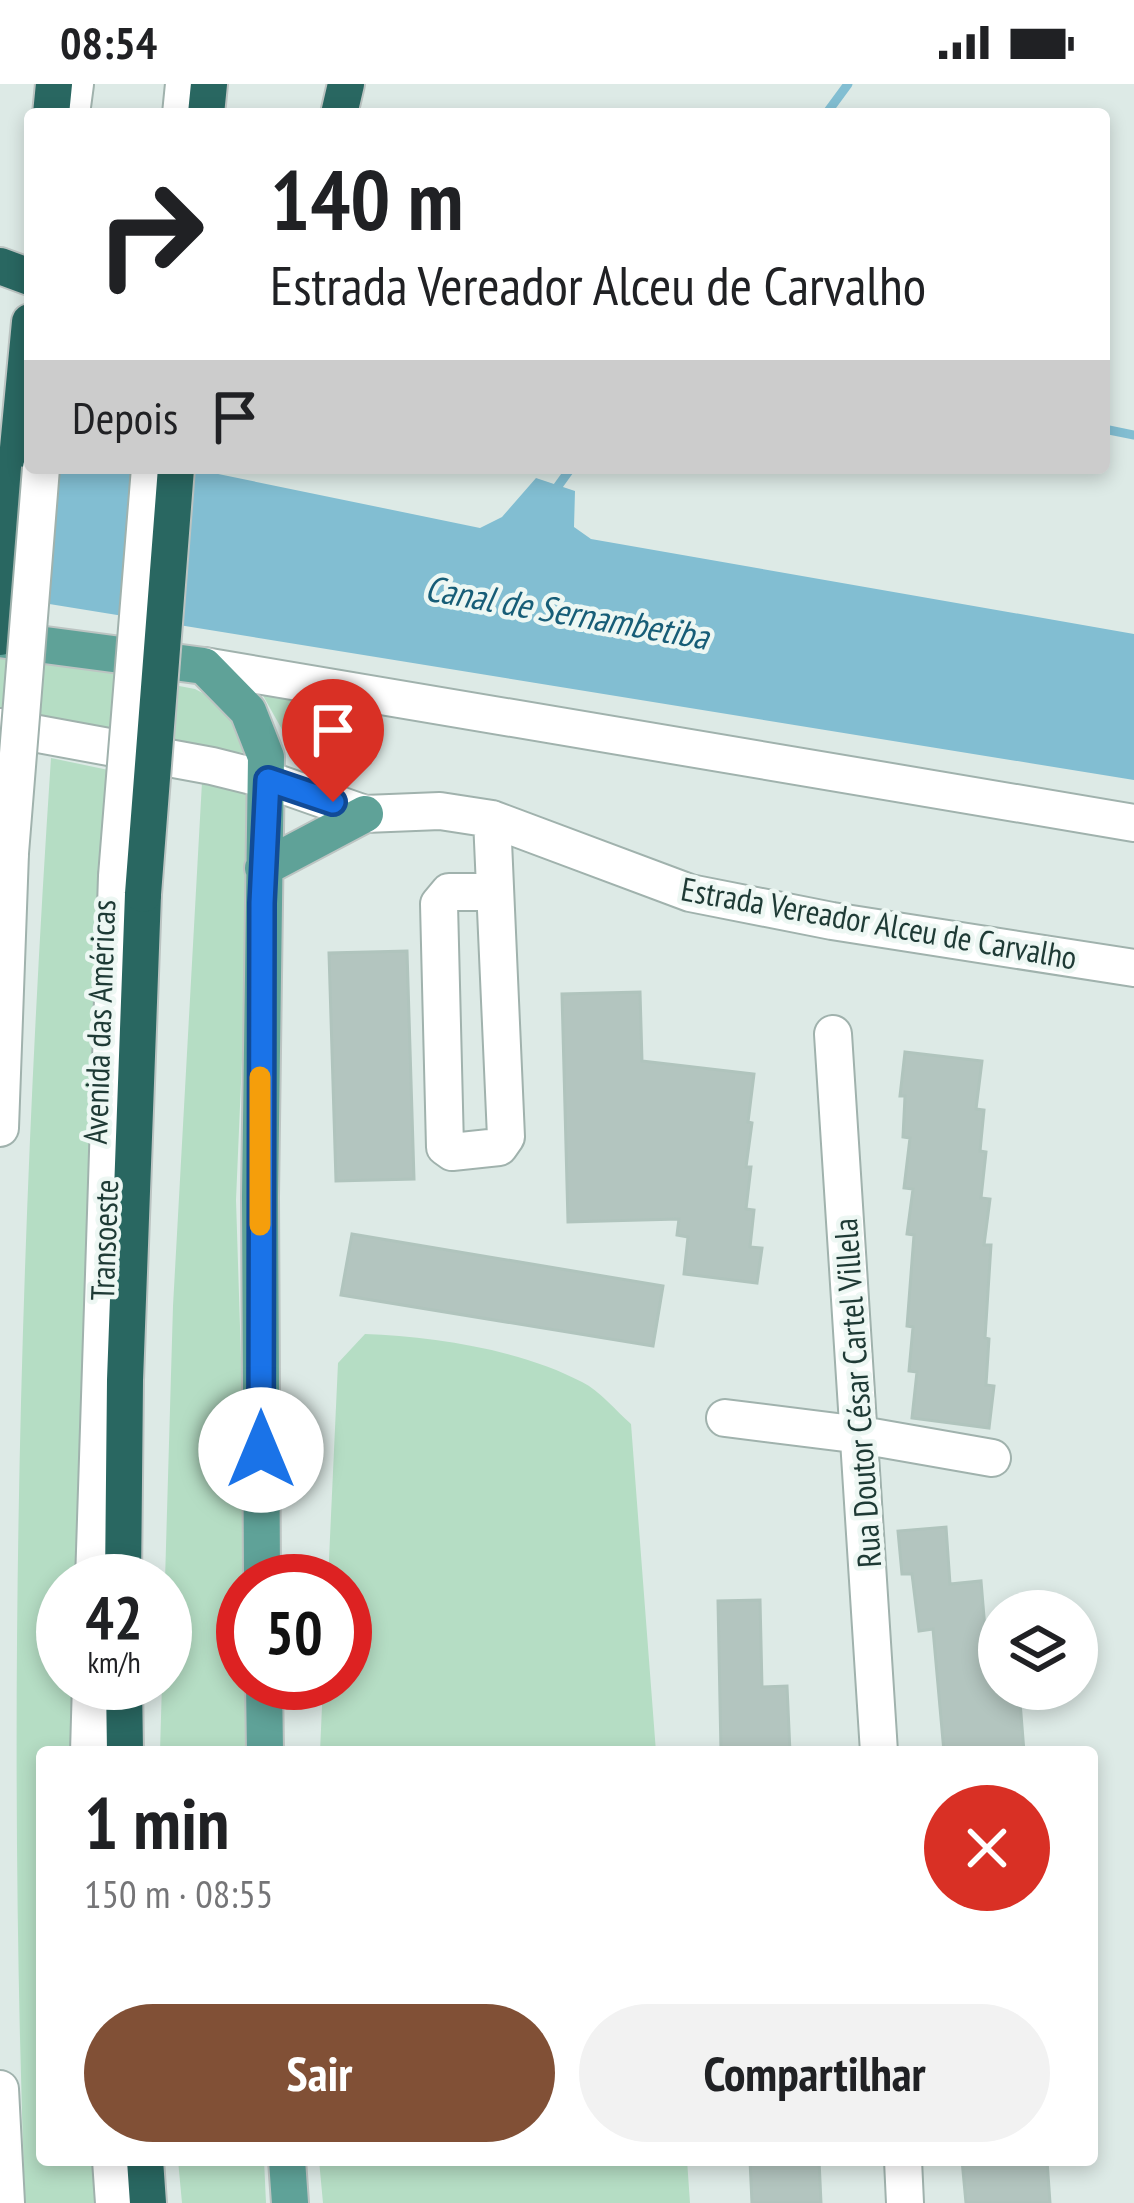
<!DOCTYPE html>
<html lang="pt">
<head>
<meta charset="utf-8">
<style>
  body { margin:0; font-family:"PT Sans Narrow",sans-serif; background:#f2f2f2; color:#202124; height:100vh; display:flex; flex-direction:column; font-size:45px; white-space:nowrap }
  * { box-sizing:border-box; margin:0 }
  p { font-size:39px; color:#757577 }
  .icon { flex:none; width:66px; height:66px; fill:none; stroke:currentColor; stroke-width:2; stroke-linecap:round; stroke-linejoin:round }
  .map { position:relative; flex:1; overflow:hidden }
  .drawer { position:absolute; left:36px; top:1662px; width:1062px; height:420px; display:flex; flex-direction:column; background:#fff; border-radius:12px; box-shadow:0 6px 18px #0003 }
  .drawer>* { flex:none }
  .top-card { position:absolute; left:24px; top:24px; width:1086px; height:366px; border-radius:12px; box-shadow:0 6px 18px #0003; background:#fff; color:#202124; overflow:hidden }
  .buttons { position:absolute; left:978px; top:1506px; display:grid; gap:24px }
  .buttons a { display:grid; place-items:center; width:120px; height:120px; border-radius:50%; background:#fff; box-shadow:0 6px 18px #0003; font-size:60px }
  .speed { position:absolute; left:36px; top:1470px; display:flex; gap:24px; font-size:60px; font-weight:700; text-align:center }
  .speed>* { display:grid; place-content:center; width:156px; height:156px; border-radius:50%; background:#fff; box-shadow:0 6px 18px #0003; line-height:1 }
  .speed small { font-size:30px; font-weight:400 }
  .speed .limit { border:18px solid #d22; background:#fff; color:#111 }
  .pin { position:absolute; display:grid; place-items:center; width:102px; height:102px; color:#fff; margin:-123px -51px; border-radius:50% 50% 50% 0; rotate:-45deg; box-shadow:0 0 12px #0007 }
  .pin .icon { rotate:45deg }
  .me { position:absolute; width:132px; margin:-66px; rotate:0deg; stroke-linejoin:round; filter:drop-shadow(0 0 9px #0008) }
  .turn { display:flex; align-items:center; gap:42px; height:252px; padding:0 48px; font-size:54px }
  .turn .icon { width:156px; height:156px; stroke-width:2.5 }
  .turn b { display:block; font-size:84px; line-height:102px }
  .then { display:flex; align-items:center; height:114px; padding:0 48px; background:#0003; gap:24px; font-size:45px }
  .round { display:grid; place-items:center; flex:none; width:126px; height:126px; border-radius:63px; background:#f2f2f2 }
  .headline { display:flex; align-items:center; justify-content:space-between; height:204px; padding:0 48px }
  h1 { font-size:72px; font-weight:700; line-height:90px }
  .button { display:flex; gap:24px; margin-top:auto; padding:24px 48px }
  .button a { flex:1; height:138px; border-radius:72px; background:#815036; color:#fff; font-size:48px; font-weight:700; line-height:138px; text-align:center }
  .button a+a { background:#f2f2f2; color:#202124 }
  .status { display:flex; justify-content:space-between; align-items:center; height:84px; padding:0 60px; background:#fff; direction:ltr }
  .status svg { height:33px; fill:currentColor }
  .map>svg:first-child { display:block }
  .green { fill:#b5ddc4 }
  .water { fill:#82bed2 }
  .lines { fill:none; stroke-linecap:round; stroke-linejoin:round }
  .stream { stroke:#82bed2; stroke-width:9 }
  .building { fill:#b3c5bf; stroke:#b0c4bd; stroke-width:3 }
  .minor-casing { stroke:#a0b2ad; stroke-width:40 }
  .major-casing { stroke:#bcc4c2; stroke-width:40 }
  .highway-casing { stroke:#bcc4c2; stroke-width:40 }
  .minor { stroke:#fff; stroke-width:36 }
  .major { stroke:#5fa298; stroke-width:36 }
  .highway { stroke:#296761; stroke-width:36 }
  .minor-bridge-casing { stroke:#a0b2ad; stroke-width:40; stroke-linecap:butt }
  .highway-bridge-casing { stroke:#bcc4c2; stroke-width:40; stroke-linecap:butt }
  .minor-bridge { stroke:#fff; stroke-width:36 }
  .highway-bridge { stroke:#296761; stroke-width:36 }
  .route-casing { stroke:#114b97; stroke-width:30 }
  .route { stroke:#1a73e8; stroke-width:21 }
  .slow { stroke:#f59e0b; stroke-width:21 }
  .labels { text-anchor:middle; stroke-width:9; stroke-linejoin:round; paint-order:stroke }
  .street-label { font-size:33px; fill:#1e3a35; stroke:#edf7f3 }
  .water-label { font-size:36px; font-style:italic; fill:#175d77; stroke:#edf7f3 }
</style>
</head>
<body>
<div class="status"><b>08:54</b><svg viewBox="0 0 49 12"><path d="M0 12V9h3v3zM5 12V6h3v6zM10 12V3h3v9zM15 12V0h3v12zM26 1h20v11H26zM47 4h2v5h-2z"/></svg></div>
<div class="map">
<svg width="1134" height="2119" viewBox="0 0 1134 2119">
  <rect width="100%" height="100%" fill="#ddeae6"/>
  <path class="green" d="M 0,568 L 195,605 L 224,620 L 255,669 L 205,668 L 0,632 Z
    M 261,608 L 352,621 L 289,658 Z
    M 51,674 L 118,688 L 87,1497 L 63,1497 L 63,1599 L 84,1599 L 82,1668 L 42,1668 L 42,2076 L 107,2076 L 110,2119 L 25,2119 C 7,1638 19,1155 51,674 Z
    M 202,698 L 259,699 L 248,835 L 236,1116 L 248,1497 L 243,1497 L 243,1599 L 248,1599 L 249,1668 L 160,1668 L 173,1222 Z
    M 365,1250 C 432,1252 522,1266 582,1298 C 600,1307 616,1327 631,1340 L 656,1668 L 320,1668 L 323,1599 L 345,1599 L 345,1497 L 328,1497 L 338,1279 Z
    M 178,2076 L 264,2076 L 266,2119 L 182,2119 Z
    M 319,2076 L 687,2076 L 690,2119 L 323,2119 Z"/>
  <path class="water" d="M 0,345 L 30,351 L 30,384 L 189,384 L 480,444 L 502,433 L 536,394 L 575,407 L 574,443 L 591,455 L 1134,550 L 1134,696 L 0,512 Z"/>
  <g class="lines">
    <path class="stream" d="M 826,30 L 848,0
      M 1104,345 L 1134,351
      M 553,409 L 571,384"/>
  </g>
  <path class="building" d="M 407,867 L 414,1095 L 336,1097 L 329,869 Z
    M 640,908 L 642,977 L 754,990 L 748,1038 L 752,1039 L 746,1083 L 751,1083 L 746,1125 L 754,1126 L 750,1163 L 762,1164 L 757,1199 L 684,1190 L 688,1153 L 677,1151 L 679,1135 L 568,1138 L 562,910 Z
    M 905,968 L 982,977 L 976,1025 L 984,1026 L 980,1067 L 986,1068 L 981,1114 L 990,1115 L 984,1161 L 991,1161 L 985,1254 L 989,1255 L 986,1301 L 994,1302 L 989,1344 L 912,1334 L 917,1288 L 909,1287 L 913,1243 L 907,1242 L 914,1151 L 907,1150 L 913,1105 L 904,1104 L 910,1054 L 903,1053 L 905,1012 L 900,1012 Z
    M 352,1150 L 663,1202 L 653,1262 L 341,1211 Z
    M 946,1443 L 950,1500 L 981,1497 L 985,1545 L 999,1542 L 999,1605 L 1019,1605 L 1024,1668 L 944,1668 L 933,1545 L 919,1547 L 912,1490 L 902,1490 L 898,1447 Z
    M 760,1516 L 762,1603 L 787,1602 L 790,1668 L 721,1668 L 718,1517 Z
    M 750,2076 L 819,2076 L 821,2119 L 752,2119 Z
    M 962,2076 L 1047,2076 L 1050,2119 L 966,2119 Z"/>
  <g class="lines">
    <defs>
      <path id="minor" d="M 71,30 L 75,0
        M 181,30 L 184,0
        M 204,582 L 1134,739
        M 0,643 L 212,682 L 268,696 L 365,730 L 440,727 L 492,735 L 690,809 L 832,837 L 1134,884
        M 492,735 L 506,1053 L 499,1063 L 452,1068 L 445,1063 L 439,820 L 449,808 L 495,808
        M 833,950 L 879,1668
        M 0,1044 L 10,769
        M 725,1334 L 861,1351 L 992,1374
        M 94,1497 L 117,792
        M 89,1668 L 91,1599
        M 0,2005 L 6,2119
        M 111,2076 L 114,2119
        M 903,2076 L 905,2119"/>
      <path id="major" d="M 0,555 L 204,582 L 248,627 L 266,673 L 260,1113 L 262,1497
        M 263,784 L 365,730
        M 264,1599 L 265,1668
        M 287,2076 L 290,2119"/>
      <path id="highway" d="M 51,30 L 54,0
        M 206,30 L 209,0
        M 339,30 L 346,0
        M 0,182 L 30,193
        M 0,553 L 30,238
        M 123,1497 L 125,1296 L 143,810
        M 124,1599 L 125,1668
        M 145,2076 L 148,2119"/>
    </defs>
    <use href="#minor" class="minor-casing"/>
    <use href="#major" class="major-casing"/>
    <use href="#highway" class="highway-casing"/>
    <use href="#minor" class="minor"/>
    <use href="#major" class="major"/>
    <use href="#highway" class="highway"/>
    <defs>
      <path id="minor-bridge" d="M 10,769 L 41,384
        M 117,792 L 150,384"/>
      <path id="highway-bridge" d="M 143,810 L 176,384"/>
    </defs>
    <use href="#minor-bridge" class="minor-bridge-casing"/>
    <use href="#highway-bridge" class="highway-bridge-casing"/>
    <use href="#minor-bridge" class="minor-bridge"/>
    <use href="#highway-bridge" class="highway-bridge"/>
  </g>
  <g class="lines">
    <defs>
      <path id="route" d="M 261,1366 L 262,819 L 268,696 L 333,718"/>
    </defs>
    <use href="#route" class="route-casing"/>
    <use href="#route" class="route"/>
    <path class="slow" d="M 260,1141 L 260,993"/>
  </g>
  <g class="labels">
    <g class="street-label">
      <text transform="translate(879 839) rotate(10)" y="12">Estrada Vereador Alceu de Carvalho</text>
      <text transform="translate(99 938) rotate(-88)" y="12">Avenida das Américas</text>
      <text transform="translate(104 1156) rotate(-88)" y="12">Transoeste</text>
      <text transform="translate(857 1309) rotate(-94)" y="12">Rua Doutor César Cartel Villela</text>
    </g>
    <g class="water-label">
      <text transform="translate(567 528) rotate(10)" y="13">Canal de Sernambetiba</text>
    </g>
  </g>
</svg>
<div class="buttons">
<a><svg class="icon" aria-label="layers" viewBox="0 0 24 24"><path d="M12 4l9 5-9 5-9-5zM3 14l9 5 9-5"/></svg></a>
</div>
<div class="speed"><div>42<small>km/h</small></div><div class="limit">50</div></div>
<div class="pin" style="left:333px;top:718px;background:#d93025"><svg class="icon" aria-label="arrive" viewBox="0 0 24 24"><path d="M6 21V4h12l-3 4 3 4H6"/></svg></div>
<svg class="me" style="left:261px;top:1366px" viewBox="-20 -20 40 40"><circle r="19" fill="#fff"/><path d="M0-13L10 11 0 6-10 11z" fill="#1a73e8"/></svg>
<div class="top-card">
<div class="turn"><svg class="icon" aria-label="right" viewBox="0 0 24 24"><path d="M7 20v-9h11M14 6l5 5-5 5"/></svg><div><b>140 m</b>Estrada Vereador Alceu de Carvalho</div></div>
<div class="then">Depois<svg class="icon" aria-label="arrive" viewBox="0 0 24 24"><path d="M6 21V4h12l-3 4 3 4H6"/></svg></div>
</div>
<section class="drawer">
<div class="headline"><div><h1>1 min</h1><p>150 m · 08:55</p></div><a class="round" style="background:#d93025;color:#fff"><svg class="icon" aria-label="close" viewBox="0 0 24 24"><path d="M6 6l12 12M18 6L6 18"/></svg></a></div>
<div class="button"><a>Sair</a><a>Compartilhar</a></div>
</section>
</div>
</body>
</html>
